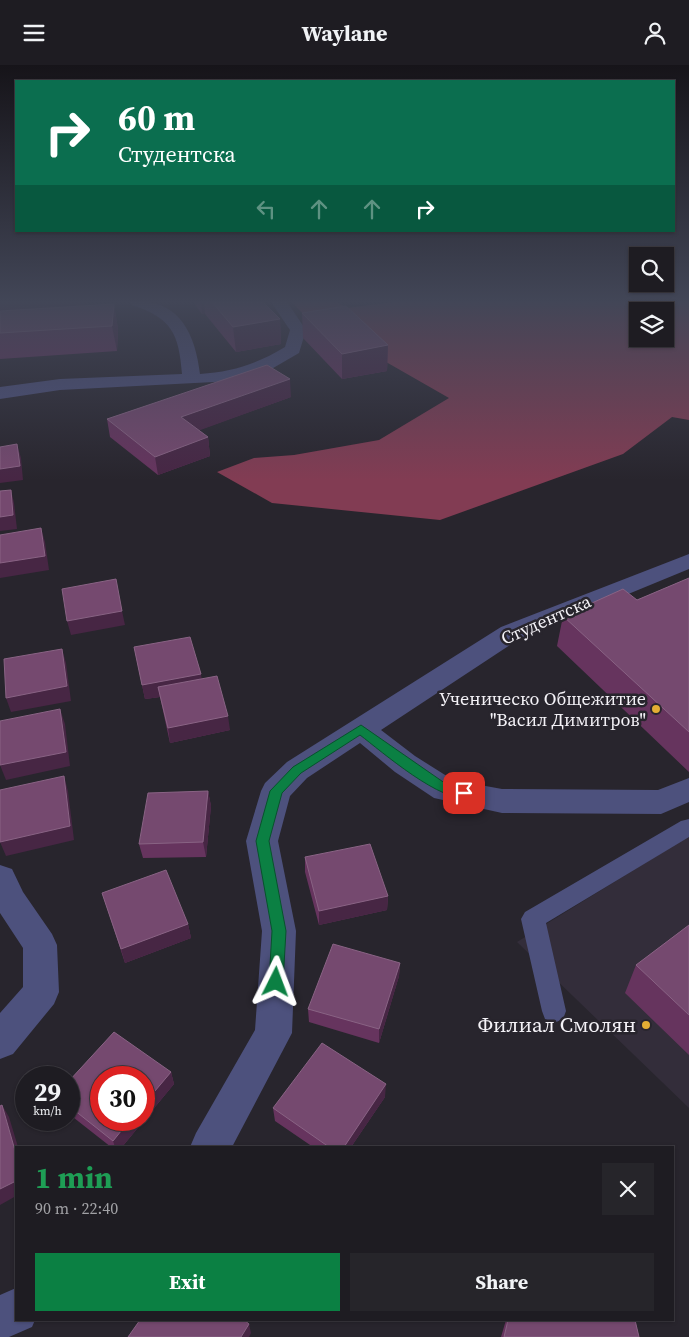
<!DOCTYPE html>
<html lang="en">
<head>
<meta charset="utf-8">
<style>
  body { margin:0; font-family:"Source Serif 4",serif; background:#26252a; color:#f1f3f6; height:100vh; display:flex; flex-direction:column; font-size:19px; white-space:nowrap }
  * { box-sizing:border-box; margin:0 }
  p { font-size:16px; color:#a1a1a5 }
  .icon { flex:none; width:28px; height:28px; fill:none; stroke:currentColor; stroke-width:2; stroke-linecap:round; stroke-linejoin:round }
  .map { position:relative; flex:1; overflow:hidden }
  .side { position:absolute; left:15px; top:1081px; width:659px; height:175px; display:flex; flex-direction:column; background:#1e1c22; border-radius:0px; box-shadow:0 1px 4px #0004,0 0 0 1px #3c3a40 }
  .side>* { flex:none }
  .banner { position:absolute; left:15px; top:15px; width:660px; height:152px; border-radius:0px; box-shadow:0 1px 4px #0004,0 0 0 1px #3c3a40; background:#0b6e4f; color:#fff; overflow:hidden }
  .buttons { position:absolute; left:629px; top:182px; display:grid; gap:10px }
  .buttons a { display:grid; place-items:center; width:45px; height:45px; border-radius:0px; background:#1e1c22; box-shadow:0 1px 4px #0004,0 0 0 1px #3c3a40; font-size:25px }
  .speed { position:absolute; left:15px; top:1001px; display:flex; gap:10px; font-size:25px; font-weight:700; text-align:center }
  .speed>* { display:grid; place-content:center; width:65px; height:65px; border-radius:50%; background:#1e1c22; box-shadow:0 1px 4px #0004,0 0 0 1px #3c3a40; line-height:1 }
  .speed small { font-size:12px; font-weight:400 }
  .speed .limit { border:8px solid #d22; background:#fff; color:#111 }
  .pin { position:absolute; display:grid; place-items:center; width:42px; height:42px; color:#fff; margin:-21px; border-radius:10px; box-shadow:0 2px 8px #0006 }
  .me { position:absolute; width:55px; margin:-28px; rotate:3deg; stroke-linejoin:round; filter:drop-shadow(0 0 4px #0008) }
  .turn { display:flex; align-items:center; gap:18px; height:105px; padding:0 20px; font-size:22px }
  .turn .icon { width:65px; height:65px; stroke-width:2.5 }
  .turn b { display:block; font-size:35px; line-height:42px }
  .lanes { display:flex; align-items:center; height:48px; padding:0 20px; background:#0003; justify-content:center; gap:25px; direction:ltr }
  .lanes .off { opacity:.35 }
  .round { display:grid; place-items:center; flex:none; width:52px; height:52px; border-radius:0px; background:#26252a }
  .summary { display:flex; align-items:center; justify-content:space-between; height:85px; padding:0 20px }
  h1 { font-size:30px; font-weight:700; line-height:38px; color:#1e9e55 }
  .cta { display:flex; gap:10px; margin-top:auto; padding:10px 20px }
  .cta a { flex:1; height:58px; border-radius:0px; background:#0b8043; color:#fff; font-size:20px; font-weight:700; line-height:58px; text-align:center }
  .cta a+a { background:#26252a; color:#f1f3f6 }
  header { display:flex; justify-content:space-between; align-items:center; height:65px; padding:0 20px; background:#1e1c22; font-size:22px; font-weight:700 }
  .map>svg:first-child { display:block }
  .built { fill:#332d3a }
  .forest { fill:#823c53; fill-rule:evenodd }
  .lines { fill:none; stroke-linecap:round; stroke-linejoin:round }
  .service { fill:#4d517d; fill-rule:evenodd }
  .minor { fill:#4d517d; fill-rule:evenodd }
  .wall { fill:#66345e }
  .shaded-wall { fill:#472644 }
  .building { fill:#75496f; stroke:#896384 }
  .route { fill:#0b8043; stroke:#07532c }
  .poi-dot { fill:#e3ae34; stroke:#28252d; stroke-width:2 }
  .labels { text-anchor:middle; stroke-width:5; stroke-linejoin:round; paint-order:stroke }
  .street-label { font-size:18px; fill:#f4f2f7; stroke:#28252d }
  .poi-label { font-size:18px; fill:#f4f2f7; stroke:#28252d; text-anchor:end }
  .near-poi-label { font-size:21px; fill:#f4f2f7; stroke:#28252d; text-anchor:end }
</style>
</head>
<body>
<header><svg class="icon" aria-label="menu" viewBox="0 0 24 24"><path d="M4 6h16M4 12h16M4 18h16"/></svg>Waylane<svg class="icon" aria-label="person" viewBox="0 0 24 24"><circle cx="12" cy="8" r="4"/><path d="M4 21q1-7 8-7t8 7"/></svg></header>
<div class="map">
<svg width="689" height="1272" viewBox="0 0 689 1272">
  <rect width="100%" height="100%" fill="#28252d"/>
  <path class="built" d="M 689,771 L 689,1043 L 517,877 Z"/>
  <path class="forest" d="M 292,237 L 337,237 L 347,243 L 393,237 L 689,237 L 689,355 L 672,352 L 623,389 L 440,455 L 272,438 L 217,407 L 254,393 L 294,390 L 379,375 L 449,333 L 304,250 ZM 638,246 L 665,246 L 665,274 L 638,274 Z"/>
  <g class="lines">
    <path class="service" d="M 689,754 L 689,772 L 546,858 L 566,946 L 563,954 L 554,958 L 545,954 L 542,946 L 521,854 L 525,847 L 681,756 Z"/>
    <path class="minor" d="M 130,237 C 178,232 195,267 200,309 C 232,307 257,299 285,282 L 290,265 L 271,237 L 287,237 L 306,265 L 299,288 L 268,306 L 233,316 L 60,325 L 0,334 L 0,322 L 60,314 L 182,309 C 179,269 172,253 132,240 Z
      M 689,489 L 689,504 L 519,574 L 381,665 L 415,691 L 453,715 L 502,724 L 658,725 L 689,713 L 689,737 L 661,749 L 502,748 L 434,733 L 395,707 L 360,678 L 307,713 L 290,731 L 278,776 L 296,866 L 292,968 L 232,1082 L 190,1082 L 196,1068 L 255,965 L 262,866 L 246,776 L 261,726 L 265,718 L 287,697 L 501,562 Z
      M 0,800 L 12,804 L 23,827 L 52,869 L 57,880 L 59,927 L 54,939 L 13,989 L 0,994 L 0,948 L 23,922 L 23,883 L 0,848 Z
      M 16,1223 L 16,1255 L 35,1255 L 32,1262 L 9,1272 L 0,1272 L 0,1230 Z"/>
  </g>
  <path class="wall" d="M 0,237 L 86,241 L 114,239 L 118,264 L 117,286 L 0,294 Z
    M 193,237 L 263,237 L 280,254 L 281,279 L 236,287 L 205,249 L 205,248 L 202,249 Z
    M 302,248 L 388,280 L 387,306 L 342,314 L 303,273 Z
    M 291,332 L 199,365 L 208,372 L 210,391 L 158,410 L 110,372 L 107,354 Z
    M 689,513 L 689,707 L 557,581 L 563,551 L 637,535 Z
    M 134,582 L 201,609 L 201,614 L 230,665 L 170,678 L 160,632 L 145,634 Z
    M 208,726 L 211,741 L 206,792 L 143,793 L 139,779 Z
    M 305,792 L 388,831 L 387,845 L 319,860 L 305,807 Z
    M 102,828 L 188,859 L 191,873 L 125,898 Z
    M 689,860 L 689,990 L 625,928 L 636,900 Z
    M 400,898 L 399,911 L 379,978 L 309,957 L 308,944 Z
    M 171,1007 L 174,1019 L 122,1082 L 111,1082 L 69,1049 L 69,1016 Z
    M 385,1032 L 351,1082 L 313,1082 L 275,1056 L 273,1043 Z
    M 506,1255 L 635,1255 L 639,1272 L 501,1272 Z"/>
  <path class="shaded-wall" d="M 0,237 L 85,237 L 87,250 L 0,252 Z
    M 201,237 L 204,237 L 205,248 L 202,249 Z
    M 114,239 L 118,264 L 117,286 L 112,261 Z
    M 280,254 L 281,279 L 236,287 L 233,262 Z
    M 388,280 L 387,306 L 342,314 L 342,289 Z
    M 290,314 L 291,332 L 184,371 L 181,352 Z
    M 208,372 L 210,391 L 158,410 L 155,392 Z
    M 17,379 L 21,393 L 23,415 L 0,418 L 0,404 Z
    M 11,425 L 14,438 L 17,464 L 0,466 L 0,452 Z
    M 41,463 L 45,477 L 49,505 L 0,513 L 0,498 Z
    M 122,546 L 125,560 L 71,570 L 67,556 Z
    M 62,584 L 66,598 L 71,636 L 11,647 L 6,633 Z
    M 201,609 L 203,623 L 158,622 L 160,632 L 145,634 L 142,620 Z
    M 60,644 L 65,659 L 70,701 L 6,715 L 0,700 Z
    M 228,651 L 230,665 L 170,678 L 168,663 Z
    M 64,711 L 68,726 L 74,775 L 6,791 L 0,777 Z
    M 208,726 L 211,741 L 206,792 L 203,777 Z
    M 388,831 L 387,845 L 319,860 L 319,846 Z
    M 188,859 L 191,873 L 125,898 L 121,884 Z
    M 400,898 L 399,911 L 379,978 L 379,964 Z
    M 171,1007 L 174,1019 L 122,1082 L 115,1082 L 113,1076 L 130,1055 L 144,1055 L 144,1039 Z
    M 386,1019 L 385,1032 L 351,1082 L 344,1082 Z
    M 2,1040 L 9,1052 L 18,1082 L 16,1082 L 16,1089 Z
    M 16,1116 L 16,1131 L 0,1140 L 0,1124 Z
    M 249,1259 L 251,1268 L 249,1272 L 241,1272 Z"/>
  <path class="building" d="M 212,237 L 263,237 L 280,254 L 233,262 Z
    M 114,239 L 112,261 L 0,268 L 0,246 Z
    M 346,241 L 388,280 L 342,289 L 302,248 Z
    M 267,300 L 290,314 L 181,352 L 208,372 L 155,392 L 107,354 Z
    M 17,379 L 20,401 L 0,404 L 0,382 Z
    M 11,425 L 13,450 L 0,452 L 0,426 Z
    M 41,463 L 45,491 L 0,498 L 0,470 Z
    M 689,513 L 689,667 L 563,551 L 623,524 L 637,535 Z
    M 116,514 L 122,546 L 67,556 L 62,524 Z
    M 190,572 L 201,609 L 142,620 L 134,582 Z
    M 62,584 L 67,621 L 6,633 L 4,594 Z
    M 217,611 L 228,651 L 168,663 L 158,622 Z
    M 60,644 L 66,687 L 0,700 L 0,656 Z
    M 64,711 L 70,761 L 0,777 L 0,725 Z
    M 208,726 L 203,777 L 139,779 L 148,728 Z
    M 370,779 L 388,831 L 319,846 L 305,792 Z
    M 166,805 L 188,859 L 121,884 L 102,828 Z
    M 689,860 L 689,950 L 636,900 Z
    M 333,879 L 400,898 L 379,964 L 308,944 Z
    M 114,967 L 171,1007 L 144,1039 L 144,1012 L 101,1012 L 101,1055 L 130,1055 L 113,1076 L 69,1041 L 69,1016 Z
    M 322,978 L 386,1019 L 344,1082 L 329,1082 L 273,1043 Z
    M 2,1040 L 16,1089 L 16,1116 L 0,1124 L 0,1041 Z
    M 140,1255 L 244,1255 L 249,1259 L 241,1272 L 128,1272 Z
    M 508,1255 L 635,1255 L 639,1272 L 504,1272 Z"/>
  <linearGradient id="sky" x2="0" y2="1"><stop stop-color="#161419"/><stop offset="0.57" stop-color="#424657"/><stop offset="1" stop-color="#424657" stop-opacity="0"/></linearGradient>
  <rect width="689" height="415" fill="url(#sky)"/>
  <path class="route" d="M 361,660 L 449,721 L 469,725 L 471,728 L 469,732 C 443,740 381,686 360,670 L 301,708 L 282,728 L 269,776 L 286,866 L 283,917 L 281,921 L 276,923 L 271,921 L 269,917 L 272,866 L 256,776 L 270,726 L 293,702 Z"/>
  <g class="poi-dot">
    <circle cx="656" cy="644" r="5"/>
    <circle cx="646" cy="960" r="5"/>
  </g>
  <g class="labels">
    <g class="street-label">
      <text transform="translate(546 555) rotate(-24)" y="6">Студентска</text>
    </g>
    <g class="poi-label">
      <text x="646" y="640">Ученическо Общежитие<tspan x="646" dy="21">"Васил Димитров"</tspan></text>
    </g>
    <g class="near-poi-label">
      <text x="636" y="967">Филиал Смолян</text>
    </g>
  </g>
</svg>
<div class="buttons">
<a><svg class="icon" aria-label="search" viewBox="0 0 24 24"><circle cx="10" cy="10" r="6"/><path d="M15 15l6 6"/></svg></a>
<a><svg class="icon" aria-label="layers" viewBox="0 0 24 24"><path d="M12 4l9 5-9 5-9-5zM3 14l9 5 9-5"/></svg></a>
</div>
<div class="speed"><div>29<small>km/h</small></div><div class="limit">30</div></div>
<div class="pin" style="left:464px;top:728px;background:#d93025"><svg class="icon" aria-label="arrive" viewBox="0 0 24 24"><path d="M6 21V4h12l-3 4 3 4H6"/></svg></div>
<svg class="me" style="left:276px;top:917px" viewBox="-20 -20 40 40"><path d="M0-17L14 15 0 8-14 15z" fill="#0b8043" stroke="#fff" stroke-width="4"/></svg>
<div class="banner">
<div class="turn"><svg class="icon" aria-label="right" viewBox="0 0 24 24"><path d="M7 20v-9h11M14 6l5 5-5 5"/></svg><div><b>60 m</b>Студентска</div></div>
<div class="lanes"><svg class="icon off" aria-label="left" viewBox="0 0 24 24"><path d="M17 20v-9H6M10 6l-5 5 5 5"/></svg><svg class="icon off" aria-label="ahead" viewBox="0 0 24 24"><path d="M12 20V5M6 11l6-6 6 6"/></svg><svg class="icon off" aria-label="ahead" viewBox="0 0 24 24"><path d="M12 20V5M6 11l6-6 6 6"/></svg><svg class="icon" aria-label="right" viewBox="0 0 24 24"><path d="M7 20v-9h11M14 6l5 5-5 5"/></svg></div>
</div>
<section class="side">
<div class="summary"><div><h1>1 min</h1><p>90 m · 22:40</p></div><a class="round"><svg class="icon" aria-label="close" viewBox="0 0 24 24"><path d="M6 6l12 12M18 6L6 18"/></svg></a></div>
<div class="cta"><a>Exit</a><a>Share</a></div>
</section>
</div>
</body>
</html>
